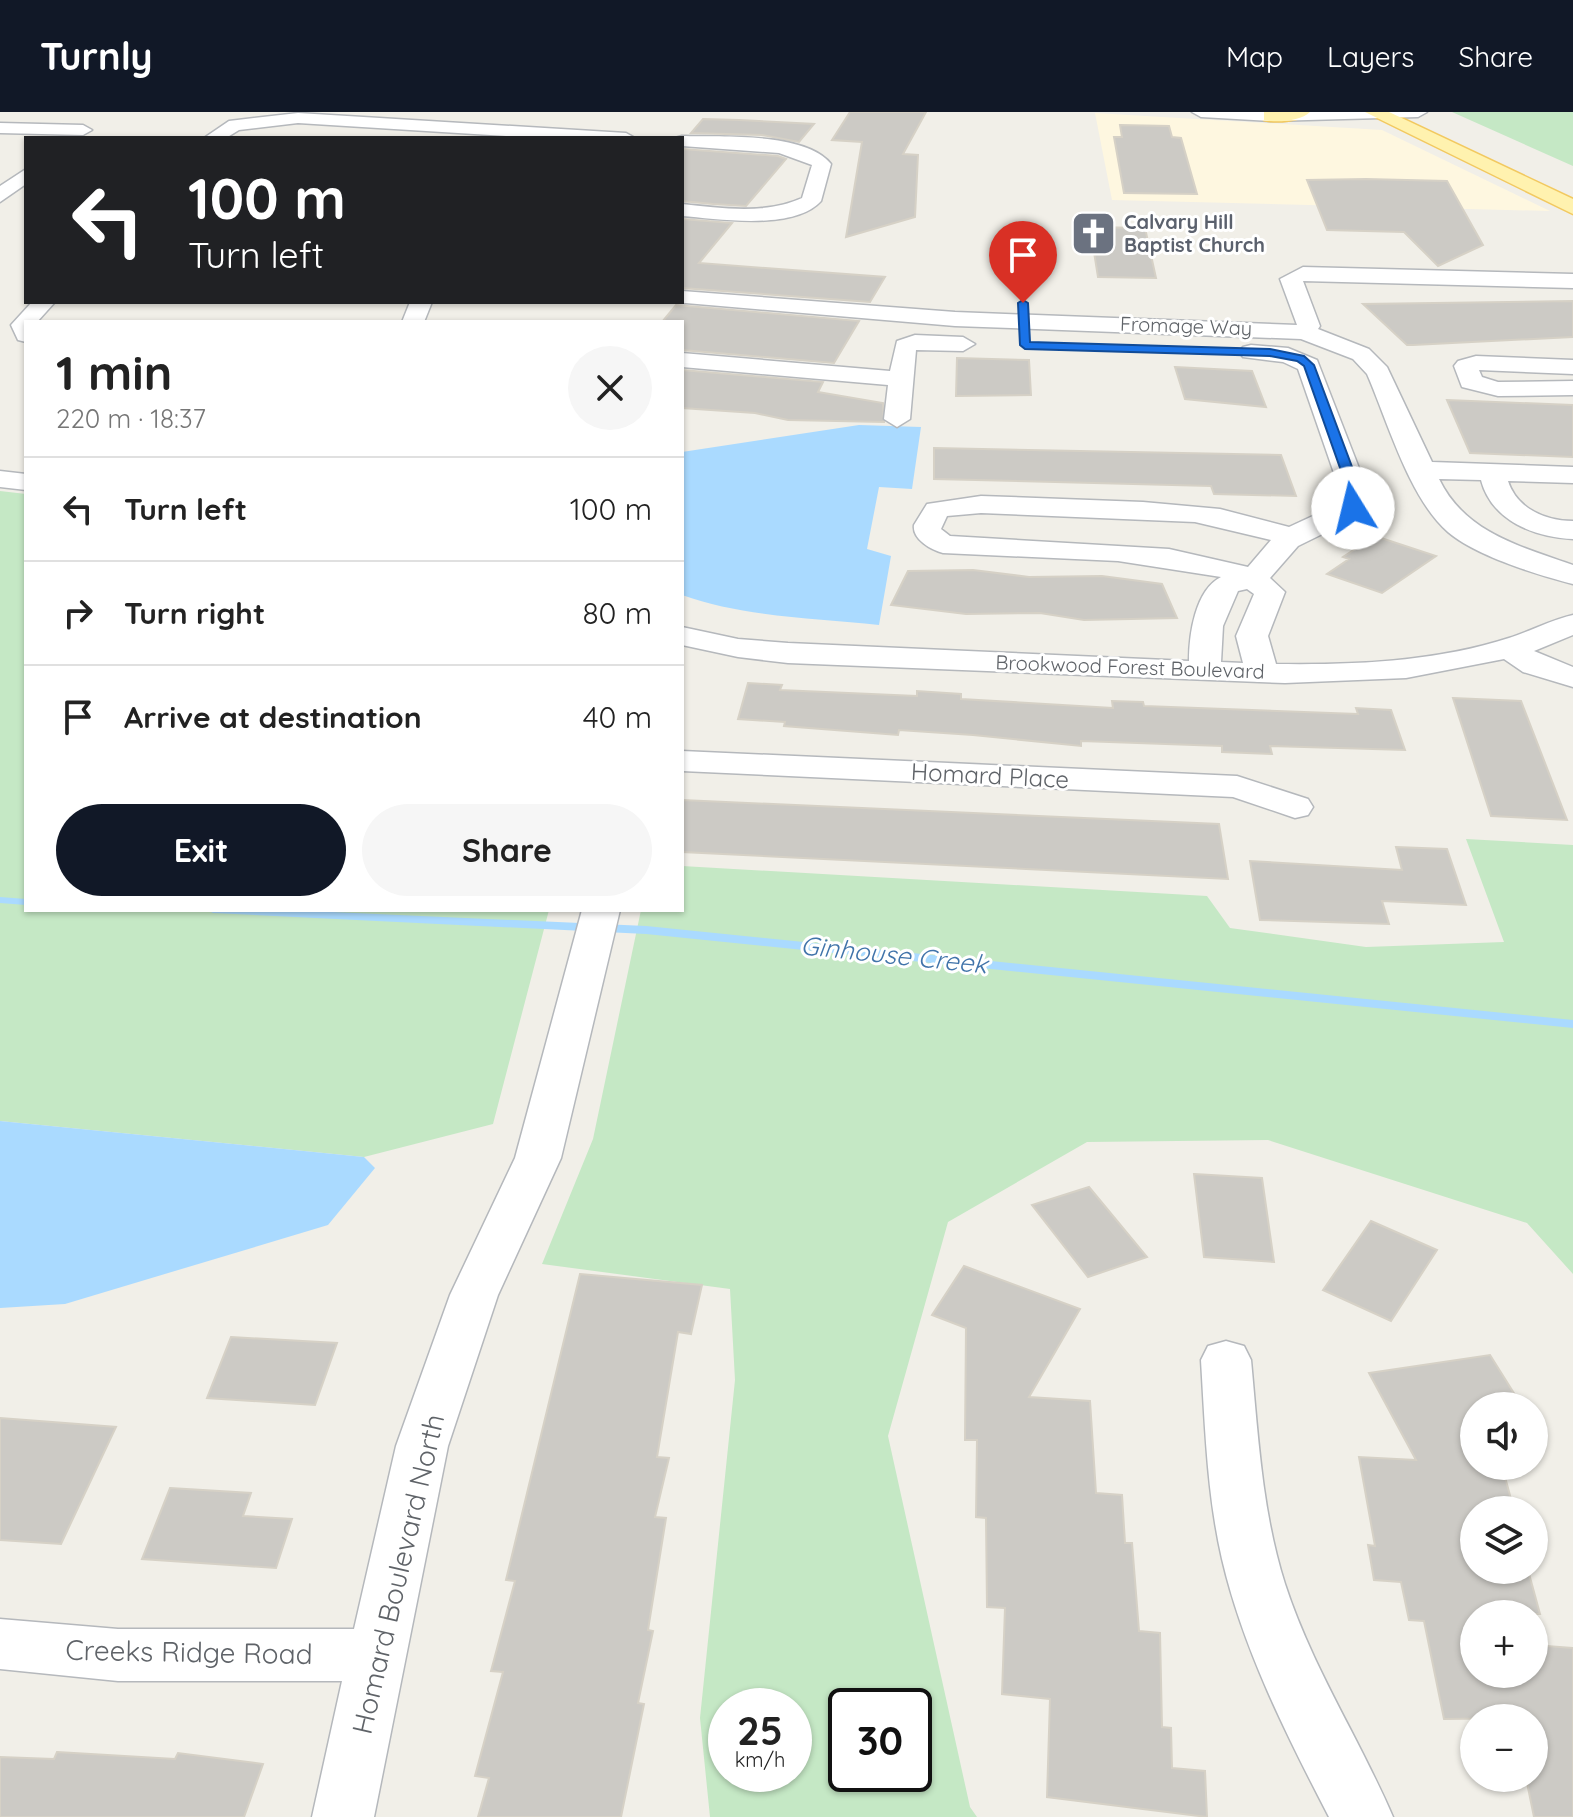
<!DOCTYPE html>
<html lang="en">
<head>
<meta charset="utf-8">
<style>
  body { margin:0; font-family:Quicksand,sans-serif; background:#f6f6f6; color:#222; height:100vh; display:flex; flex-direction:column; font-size:30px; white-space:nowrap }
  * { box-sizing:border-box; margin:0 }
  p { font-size:26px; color:#767676 }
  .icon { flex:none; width:44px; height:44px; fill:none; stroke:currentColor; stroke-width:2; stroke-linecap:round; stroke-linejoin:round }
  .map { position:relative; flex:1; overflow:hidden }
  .panel { position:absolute; left:24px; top:208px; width:660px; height:592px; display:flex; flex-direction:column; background:#fff; border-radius:0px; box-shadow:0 2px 6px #0004 }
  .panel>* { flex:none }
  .banner { position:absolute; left:24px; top:24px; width:660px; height:168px; border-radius:0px; box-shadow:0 2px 6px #0004; background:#202124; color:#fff; overflow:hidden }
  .fabs { position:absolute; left:1460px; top:1280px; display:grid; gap:16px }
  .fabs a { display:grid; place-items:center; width:88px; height:88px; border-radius:50%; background:#fff; box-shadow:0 2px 6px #0004; font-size:40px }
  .speed { position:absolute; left:708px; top:1576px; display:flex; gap:16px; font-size:40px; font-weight:700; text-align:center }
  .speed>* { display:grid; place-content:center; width:104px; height:104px; border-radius:50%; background:#fff; box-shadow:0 2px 6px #0004; line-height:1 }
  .speed small { font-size:20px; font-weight:400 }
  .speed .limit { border:4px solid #111; border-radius:12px; background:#fff; color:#111 }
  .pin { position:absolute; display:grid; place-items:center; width:68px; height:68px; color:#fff; margin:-82px -34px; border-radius:50% 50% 50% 0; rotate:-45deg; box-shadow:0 0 8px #0007 }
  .pin .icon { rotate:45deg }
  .me { position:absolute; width:88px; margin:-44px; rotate:351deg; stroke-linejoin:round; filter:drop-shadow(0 0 6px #0008) }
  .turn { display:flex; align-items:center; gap:28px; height:168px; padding:0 32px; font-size:36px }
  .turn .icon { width:104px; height:104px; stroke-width:2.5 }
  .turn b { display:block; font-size:56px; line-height:68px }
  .round { display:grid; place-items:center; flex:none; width:84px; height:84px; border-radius:42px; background:#f6f6f6 }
  .head { display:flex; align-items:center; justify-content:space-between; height:136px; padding:0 32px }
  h1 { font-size:48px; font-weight:800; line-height:60px }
  .button { display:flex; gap:16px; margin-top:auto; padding:16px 32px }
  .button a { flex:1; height:92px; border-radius:48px; background:#111827; color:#fff; font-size:32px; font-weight:800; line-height:92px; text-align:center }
  .button a+a { background:#f6f6f6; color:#222 }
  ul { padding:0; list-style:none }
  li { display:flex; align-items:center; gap:24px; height:104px; padding:0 32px; border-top:2px solid #e0e0e0 }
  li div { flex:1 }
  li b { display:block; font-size:30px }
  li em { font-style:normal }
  header { display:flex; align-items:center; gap:48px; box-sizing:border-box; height:112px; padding:0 40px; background:#111827; color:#fff }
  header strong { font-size:38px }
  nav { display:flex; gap:44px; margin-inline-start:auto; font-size:28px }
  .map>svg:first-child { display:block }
  .commercial { fill:#fef7e0 }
  .green { fill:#c5e8c5; fill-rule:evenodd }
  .water { fill:#aadaff }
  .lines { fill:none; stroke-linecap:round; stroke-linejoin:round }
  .stream { fill:#aadaff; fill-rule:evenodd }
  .building { fill:#cccac5; stroke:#d6d1c6; stroke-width:2 }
  .minor-casing { stroke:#b5b8bc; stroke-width:3 }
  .major-casing { stroke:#f2c960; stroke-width:3 }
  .minor { fill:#fff; fill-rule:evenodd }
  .major { fill:#fff2af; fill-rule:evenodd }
  .route { fill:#1a73e8; stroke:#114b97; stroke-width:2 }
  .labels { text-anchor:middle; stroke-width:6; stroke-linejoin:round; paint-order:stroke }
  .far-worship-label { font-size:20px; font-weight:bold; fill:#5b616d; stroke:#fff; text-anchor:start }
  .far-street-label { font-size:20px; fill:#5f6368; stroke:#fff }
  .street-label { font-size:24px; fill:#5f6368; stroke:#fff }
  .water-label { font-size:26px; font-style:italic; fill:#4174aa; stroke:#fff }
  .near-street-label { font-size:28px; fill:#5f6368; stroke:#fff }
</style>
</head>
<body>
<header>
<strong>Turnly</strong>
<nav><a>Map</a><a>Layers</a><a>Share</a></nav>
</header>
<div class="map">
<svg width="1573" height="1705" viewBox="0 0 1573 1705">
  <rect width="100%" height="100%" fill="#f1efe8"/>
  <path class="commercial" d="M 1095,1 L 1382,18 L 1550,99 L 1112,88 Z"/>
  <path class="green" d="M 1452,0 L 1573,0 L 1573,54 Z
    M 0,379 L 26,382 L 26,798 L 549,798 L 493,1012 L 364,1045 L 0,1009 Z
    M 1466,727 L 1573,733 L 1573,1162 L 1527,1111 L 1268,1028 L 1087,1030 L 948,1110 L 888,1324 L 970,1695 L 977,1705 L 710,1705 L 700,1606 L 735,1268 L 730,1177 L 542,1152 L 593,1027 L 641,798 L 682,798 L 682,754 L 1207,784 L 1230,816 L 1366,835 L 1504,830 ZM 726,1594 L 794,1594 L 794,1662 L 726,1662 ZM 846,1594 L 914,1594 L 914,1662 L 846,1662 Z"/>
  <path class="water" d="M 859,313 L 921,315 L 912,377 L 879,375 L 867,437 L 891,444 L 879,513 C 815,506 743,505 682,483 L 682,340 Z
    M 0,1009 L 364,1045 L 375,1056 L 328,1113 L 65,1192 L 0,1196 Z"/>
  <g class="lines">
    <path class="stream" d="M 0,785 L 26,787 L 26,793 L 0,791 Z
      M 207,798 L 288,798 L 646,814 L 1573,908 L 1573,916 L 646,822 L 213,801 Z"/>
  </g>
  <path class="building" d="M 850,0 L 926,0 L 903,42 L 918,43 L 915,105 L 846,125 L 862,30 L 832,28 Z
    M 703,7 L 739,8 L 814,12 L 799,30 L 762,23 L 691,21 Z
    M 1120,13 L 1169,14 L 1172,25 L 1181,26 L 1197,82 L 1124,81 L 1114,25 L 1122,25 Z
    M 682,37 L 778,44 L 786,47 L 746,94 L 713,92 L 682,89 Z
    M 1366,67 L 1447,69 L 1483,133 L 1438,154 L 1404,120 L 1327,118 L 1307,68 Z
    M 682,107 L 732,111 L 699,151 L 885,165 L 870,190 L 682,176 Z
    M 1090,115 L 1145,116 L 1156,166 L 1098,165 Z
    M 1573,189 L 1573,225 L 1413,233 L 1407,233 L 1363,192 Z
    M 676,193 L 859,209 L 834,251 L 682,238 L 682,210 L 662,210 Z
    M 957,246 L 1029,248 L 1031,283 L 956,284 Z
    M 1175,255 L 1252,259 L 1266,295 L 1185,287 Z
    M 682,258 L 823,270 L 818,280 L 883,291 L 884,310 L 788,308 L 755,301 L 682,296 Z
    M 1447,288 L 1573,293 L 1573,345 L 1470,341 Z
    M 934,336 L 1281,343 L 1296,384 L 1214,382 L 1211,374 L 934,367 Z
    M 1375,424 L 1436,444 L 1382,481 L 1327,462 L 1349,447 L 1343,445 Z
    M 973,458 L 1029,465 L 1102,464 L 1162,472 L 1177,506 L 1084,508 L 1040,501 L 966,502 L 891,493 L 908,459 Z
    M 748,571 L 782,573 L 780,578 L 917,584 L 917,579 L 961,582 L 961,587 L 1113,596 L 1112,589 L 1143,590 L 1144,594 L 1358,602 L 1356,596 L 1391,598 L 1405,638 L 1270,634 L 1272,642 L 1222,640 L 1222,634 L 1081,629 L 1081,634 L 973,623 L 899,618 L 898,623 L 784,614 L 785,610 L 738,607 Z
    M 1453,586 L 1521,589 L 1567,708 L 1491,704 Z
    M 682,688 L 1219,712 L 1228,767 L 682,740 Z
    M 1396,735 L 1447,737 L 1466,793 L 1382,789 L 1389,812 L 1260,808 L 1250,749 L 1402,758 Z
    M 1194,1062 L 1262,1066 L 1274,1150 L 1204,1145 Z
    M 1089,1075 L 1147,1145 L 1088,1165 L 1032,1093 Z
    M 1371,1109 L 1437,1138 L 1391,1209 L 1323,1178 Z
    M 964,1154 L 1080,1197 L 1029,1285 L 1090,1289 L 1096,1381 L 1122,1383 L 1125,1431 L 1132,1431 L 1139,1519 L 1160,1521 L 1162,1615 L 1171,1616 L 1172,1656 L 1205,1659 L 1207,1705 L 1047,1685 L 1050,1587 L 1002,1582 L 1005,1496 L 987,1495 L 986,1406 L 976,1405 L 977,1328 L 965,1328 L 966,1216 L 932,1203 Z
    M 580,1162 L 702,1173 L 691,1222 L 678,1220 L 657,1345 L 669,1346 L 655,1405 L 666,1406 L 648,1518 L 653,1519 L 638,1591 L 644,1592 L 621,1705 L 478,1705 L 489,1666 L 475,1664 L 503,1560 L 491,1559 L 515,1469 L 506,1468 Z
    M 231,1225 L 337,1231 L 315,1293 L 207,1286 Z
    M 1490,1243 L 1522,1294 L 1474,1294 L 1474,1354 L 1502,1354 L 1514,1398 L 1474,1398 L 1474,1458 L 1528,1458 L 1540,1502 L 1474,1502 L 1474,1562 L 1534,1562 L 1534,1533 L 1573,1536 L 1573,1705 L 1534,1705 L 1526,1666 L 1534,1666 L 1534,1606 L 1444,1607 L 1424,1509 L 1409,1508 L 1401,1470 L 1374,1468 L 1368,1433 L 1375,1434 L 1359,1345 L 1416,1348 L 1369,1261 Z
    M 0,1306 L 116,1315 L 61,1432 L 0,1428 Z
    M 170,1376 L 251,1381 L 243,1404 L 292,1407 L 276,1456 L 142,1447 Z
    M 57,1640 L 175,1647 L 178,1641 L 263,1652 L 244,1705 L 0,1705 L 0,1645 L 54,1647 Z"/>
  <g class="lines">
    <defs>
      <path id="minor" d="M 1192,0 L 1427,0 L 1418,5 L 1271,9 L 1201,5 Z
        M 298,1 L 626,21 L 635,26 L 539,26 L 298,11 L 239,18 L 226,26 L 204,26 L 229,9 Z
        M 0,11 L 83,13 L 92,18 L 83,23 L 0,21 Z
        M 682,24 C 721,25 806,20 831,52 L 821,89 C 794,119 718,107 682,104 L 682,92 C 722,96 764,103 802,86 L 812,53 L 779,41 L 682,34 L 682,26 L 675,26 Z
        M 26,57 L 26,72 L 0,90 L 0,74 Z
        M 1303,155 L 1573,162 L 1573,176 L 1303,169 L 1320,214 L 1318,217 L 1369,237 L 1387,255 L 1432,350 L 1573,355 L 1573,371 L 1508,369 C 1517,397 1546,409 1573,409 L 1573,427 C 1534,425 1492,409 1481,368 L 1439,367 C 1465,421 1520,434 1573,453 L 1573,472 C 1538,463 1476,444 1448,420 C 1409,386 1388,310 1367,262 L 1353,247 L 1301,227 L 955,214 L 674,190 L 682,190 L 682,179 L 955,200 L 1297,213 L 1280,167 Z
        M 32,190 L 55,190 L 37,210 L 26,210 L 26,230 L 18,228 L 11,213 Z
        M 410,190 L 432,190 L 424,210 L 402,210 Z
        M 915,223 L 963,225 L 975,232 L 963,239 L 916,238 L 910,307 L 897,315 L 884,307 L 888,273 L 682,255 L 682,241 L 890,259 L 897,229 Z
        M 1251,233 L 1288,236 L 1317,248 L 1371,387 L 1363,402 L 1298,434 L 1270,466 L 1285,480 L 1268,524 L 1276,552 C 1352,553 1435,550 1509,526 C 1531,519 1551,508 1573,503 L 1573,523 L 1534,539 L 1573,555 L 1573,575 L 1523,560 L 1504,547 L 1406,566 L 1285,571 L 788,551 L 738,545 L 682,533 L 682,515 L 738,527 L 788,531 L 1189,549 C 1189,523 1195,478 1221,465 L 1118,449 L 943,441 C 931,438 912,427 914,413 L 927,392 L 981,384 L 1143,390 L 1220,397 L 1289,415 L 1341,391 L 1343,387 L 1298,257 L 1283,250 L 1243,245 L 1239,240 L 1243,235 ZM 981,401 L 1195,410 L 1271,428 L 1248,455 L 1169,437 L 950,424 L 941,417 L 947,404 ZM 1247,477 L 1254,482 L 1236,524 L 1243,551 L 1221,550 L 1223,514 L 1238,479 Z
        M 1476,244 L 1573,248 L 1573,262 L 1479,258 L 1482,265 L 1498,270 L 1573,269 L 1573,283 L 1498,284 L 1462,275 L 1454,254 L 1458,249 Z
        M 0,359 L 26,362 L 26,378 L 0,375 Z
        M 682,639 L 1237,664 L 1308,687 L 1313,695 L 1308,703 L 1295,706 L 1233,685 L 682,659 Z
        M 582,798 L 620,798 L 561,1046 L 498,1183 L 448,1334 L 374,1705 L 312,1705 L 342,1569 L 118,1569 L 0,1557 L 0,1507 L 118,1517 L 354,1517 L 396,1334 L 450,1183 L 515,1046 Z
        M 1226,1229 L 1244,1234 L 1251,1248 C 1258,1323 1262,1400 1285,1472 C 1312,1555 1359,1626 1393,1705 L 1329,1705 C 1287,1624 1243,1537 1222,1447 C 1207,1382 1205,1314 1201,1248 L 1208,1234 Z"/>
      <path id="major" d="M 1264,0 L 1310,0 C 1301,9 1277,11 1264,8 Z
        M 1365,0 L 1389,0 L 1573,87 L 1573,102 Z"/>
    </defs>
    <use href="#minor" class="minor-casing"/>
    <use href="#major" class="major-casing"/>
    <use href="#minor" class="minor"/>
    <use href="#major" class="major"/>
  </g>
  <path class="route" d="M 1023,188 L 1028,191 L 1030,230 L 1270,237 L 1304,244 L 1314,253 L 1364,387 L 1353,399 L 1347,396 L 1351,387 L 1304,254 L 1297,249 L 1270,244 L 1025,237 L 1020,233 L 1018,191 Z"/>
  <defs>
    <symbol id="church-square" viewBox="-11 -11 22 22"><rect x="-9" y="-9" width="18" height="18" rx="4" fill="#6b7280" stroke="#fff"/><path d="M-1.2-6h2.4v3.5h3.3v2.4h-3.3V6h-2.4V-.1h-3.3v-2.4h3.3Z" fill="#fff"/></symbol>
  </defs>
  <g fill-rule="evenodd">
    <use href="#church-square" x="1068" y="96" width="51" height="51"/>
  </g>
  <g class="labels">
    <g class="far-worship-label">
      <text x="1124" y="117">Calvary Hill<tspan x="1124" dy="23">Baptist Church</tspan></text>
    </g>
    <g class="far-street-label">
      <text transform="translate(1186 214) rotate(2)" y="7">Fromage Way</text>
      <text transform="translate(1130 555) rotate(2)" y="7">Brookwood Forest Boulevard</text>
    </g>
    <g class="street-label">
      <text transform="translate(990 664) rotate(3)" y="8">Homard Place</text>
    </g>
    <g class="water-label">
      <text transform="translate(894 843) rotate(6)" y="9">Ginhouse Creek</text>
    </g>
    <g class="near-street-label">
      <text transform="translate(398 1462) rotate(-77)" y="10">Homard Boulevard North</text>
      <text transform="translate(189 1540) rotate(1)" y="10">Creeks Ridge Road</text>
    </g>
  </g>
</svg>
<div class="fabs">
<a><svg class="icon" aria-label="sound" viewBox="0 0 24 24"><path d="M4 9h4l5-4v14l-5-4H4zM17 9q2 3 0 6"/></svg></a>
<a><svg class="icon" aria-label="layers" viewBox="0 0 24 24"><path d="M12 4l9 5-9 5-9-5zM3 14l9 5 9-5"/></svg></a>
<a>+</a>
<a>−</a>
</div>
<div class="speed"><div>25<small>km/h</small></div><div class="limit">30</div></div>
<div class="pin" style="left:1023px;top:191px;background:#d93025"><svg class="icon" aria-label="arrive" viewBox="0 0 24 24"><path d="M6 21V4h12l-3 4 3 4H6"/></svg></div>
<svg class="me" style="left:1353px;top:396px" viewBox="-20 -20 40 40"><circle r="19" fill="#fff"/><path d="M0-13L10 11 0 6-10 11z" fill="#1a73e8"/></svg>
<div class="banner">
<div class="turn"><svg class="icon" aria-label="left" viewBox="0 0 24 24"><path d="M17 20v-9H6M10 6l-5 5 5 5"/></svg><div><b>100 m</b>Turn left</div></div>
</div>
<section class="panel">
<div class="head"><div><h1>1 min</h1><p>220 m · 18:37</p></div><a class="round"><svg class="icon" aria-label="close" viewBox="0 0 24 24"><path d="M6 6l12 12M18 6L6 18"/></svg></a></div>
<ul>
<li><svg class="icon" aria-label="left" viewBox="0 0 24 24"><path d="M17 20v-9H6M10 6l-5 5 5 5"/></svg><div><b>Turn left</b></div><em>100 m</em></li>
<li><svg class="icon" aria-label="right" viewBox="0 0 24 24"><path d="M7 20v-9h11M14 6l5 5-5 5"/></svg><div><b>Turn right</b></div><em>80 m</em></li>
<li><svg class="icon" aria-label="arrive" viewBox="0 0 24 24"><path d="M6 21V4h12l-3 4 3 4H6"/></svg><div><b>Arrive at destination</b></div><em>40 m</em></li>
</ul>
<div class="button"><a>Exit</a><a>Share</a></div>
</section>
</div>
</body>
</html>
